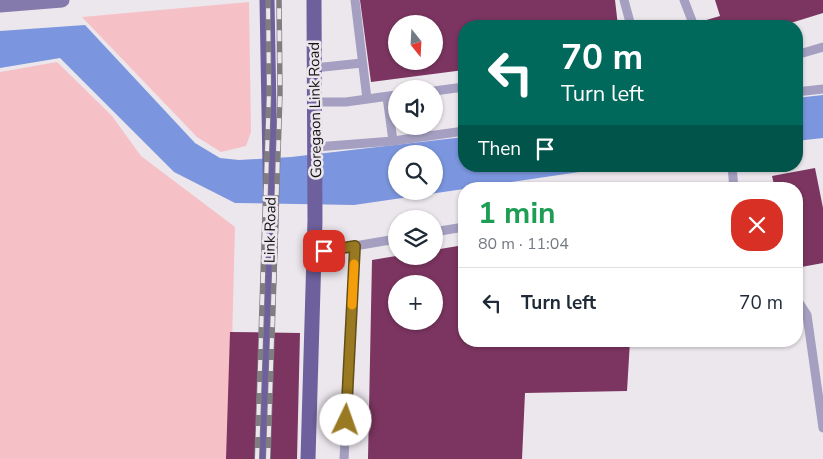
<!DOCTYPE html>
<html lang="en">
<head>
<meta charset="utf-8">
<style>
  body { margin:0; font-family:"Nunito Sans",sans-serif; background:#f6f6f7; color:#1f2937; height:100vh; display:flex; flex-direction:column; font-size:19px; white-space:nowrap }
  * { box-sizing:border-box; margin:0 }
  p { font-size:16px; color:#747a83 }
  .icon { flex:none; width:28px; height:28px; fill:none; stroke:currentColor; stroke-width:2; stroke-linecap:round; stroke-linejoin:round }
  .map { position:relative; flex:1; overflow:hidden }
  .drawer { position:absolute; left:458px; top:182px; width:345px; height:165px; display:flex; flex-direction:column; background:#fff; border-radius:20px; box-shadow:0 1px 4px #0004 }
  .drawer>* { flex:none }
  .top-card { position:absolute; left:458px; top:20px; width:345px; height:152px; border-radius:20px; box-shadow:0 1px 4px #0004; background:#00695c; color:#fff; overflow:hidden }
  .needle { width:32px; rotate:162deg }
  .controls { position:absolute; left:388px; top:15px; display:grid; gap:10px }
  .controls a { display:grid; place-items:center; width:55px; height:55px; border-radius:50%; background:#fff; box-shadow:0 1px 4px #0004; font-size:25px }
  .pin { position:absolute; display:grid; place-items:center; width:42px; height:42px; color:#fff; margin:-21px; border-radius:10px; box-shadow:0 2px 8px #0006 }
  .me { position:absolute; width:55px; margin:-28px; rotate:3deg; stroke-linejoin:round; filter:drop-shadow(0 0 4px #0008) }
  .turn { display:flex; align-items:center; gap:18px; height:105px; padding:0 20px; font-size:22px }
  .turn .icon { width:65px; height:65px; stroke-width:2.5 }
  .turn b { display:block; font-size:35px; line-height:42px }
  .then { display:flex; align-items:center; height:48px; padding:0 20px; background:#0003; gap:10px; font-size:19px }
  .round { display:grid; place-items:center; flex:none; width:52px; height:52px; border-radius:20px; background:#f6f6f7 }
  .headline { display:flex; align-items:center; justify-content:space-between; height:85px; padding:0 20px }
  h1 { font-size:30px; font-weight:700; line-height:38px; color:#1e9e55 }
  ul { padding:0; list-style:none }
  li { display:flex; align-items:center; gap:15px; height:70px; padding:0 20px; border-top:1px solid #e0e1e3 }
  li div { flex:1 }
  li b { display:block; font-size:19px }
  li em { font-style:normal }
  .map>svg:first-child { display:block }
  .green { fill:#f6c0c7 }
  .water { fill:#7b96de; fill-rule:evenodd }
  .building { fill:#7b3560; fill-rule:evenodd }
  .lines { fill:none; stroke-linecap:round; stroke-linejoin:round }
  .lane { stroke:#a59fc1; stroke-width:9 }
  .secondary { stroke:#857aac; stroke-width:15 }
  .primary { stroke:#6e609d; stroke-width:15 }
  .rail-casing { stroke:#807d81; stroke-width:5.5 }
  .rail { stroke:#ece7ed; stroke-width:4; stroke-dasharray:11; stroke-linecap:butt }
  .route-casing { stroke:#634f16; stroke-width:12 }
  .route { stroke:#997922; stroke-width:9 }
  .slow { stroke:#f59e0b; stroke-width:9 }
  .labels { text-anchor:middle; stroke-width:5; stroke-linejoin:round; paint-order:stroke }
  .street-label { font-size:15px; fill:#141315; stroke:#ece7ed }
</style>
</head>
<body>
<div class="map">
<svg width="823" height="459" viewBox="0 0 823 459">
  <rect width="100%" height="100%" fill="#ece7ed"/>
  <path class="green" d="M 249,2 L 251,132 L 246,146 L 221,152 L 197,137 L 82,17 Z
    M 57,62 L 112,116 L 141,156 L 235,227 L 229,459 L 0,459 L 0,72 Z"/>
  <path class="water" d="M 85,25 L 195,143 L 220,158 L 239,160 L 291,157 L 464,137 L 464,166 L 620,166 L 354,205 L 235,203 L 174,172 L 60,58 L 0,68 L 0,31 ZM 396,154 L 434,154 L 434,191 L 396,191 Z
    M 823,95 L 823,138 L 796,141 L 796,98 Z"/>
  <path class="building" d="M 360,0 L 615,0 L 618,26 L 464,26 L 464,70 L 371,82 ZM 396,24 L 434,24 L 434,61 L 396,61 Z
    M 715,0 L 823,0 L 823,13 L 781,26 L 704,26 L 703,21 L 720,16 Z
    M 815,168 L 823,208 L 823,263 L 796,268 L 796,189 L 775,189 L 772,176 Z
    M 464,245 L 464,341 L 630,341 L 627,391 L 525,393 L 522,459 L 368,459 L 372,260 L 396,256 L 434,256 L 434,250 ZM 396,284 L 434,284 L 434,321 L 396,321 Z
    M 230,332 L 300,333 L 297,459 L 226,459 Z"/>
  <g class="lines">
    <path class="lane" d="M 355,0 L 367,99
      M 624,0 L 631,26
      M 684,0 L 694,26
      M 796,55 L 823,47
      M 314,68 L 362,63
      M 434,91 L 464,87
      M 796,92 L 823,89
      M 387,97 L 393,141
      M 315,102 L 346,102 L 396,95
      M 316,147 L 393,141 L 464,131
      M 732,166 L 734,189
      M 434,232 L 464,227
      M 314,253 L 396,239
      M 796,298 L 807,315 L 823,428
      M 344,459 L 355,246"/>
    <path class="secondary" d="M 0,5 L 62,0"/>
    <path class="primary" d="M 262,459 L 271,222 L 267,0
      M 308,459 L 315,220 L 314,0"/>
    <defs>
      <path id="rail" d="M 257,459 L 269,92 L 268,0
        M 268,459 L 280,93 L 279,0"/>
    </defs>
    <use href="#rail" class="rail-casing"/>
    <use href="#rail" class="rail"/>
  </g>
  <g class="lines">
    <defs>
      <path id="route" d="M 324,251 L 355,246 L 346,420"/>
    </defs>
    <use href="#route" class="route-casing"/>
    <use href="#route" class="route"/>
    <path class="slow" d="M 352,305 L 354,264"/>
  </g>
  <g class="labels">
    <g class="street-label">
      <text transform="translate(315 110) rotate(-91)" y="5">Goregaon Link Road</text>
      <text transform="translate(270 230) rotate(-89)" y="5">Link Road</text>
    </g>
  </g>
</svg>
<div class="controls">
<a><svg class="needle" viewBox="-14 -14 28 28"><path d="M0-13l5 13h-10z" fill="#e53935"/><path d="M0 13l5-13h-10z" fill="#747a83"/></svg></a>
<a><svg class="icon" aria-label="sound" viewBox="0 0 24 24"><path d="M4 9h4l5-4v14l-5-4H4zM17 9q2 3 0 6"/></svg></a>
<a><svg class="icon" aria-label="search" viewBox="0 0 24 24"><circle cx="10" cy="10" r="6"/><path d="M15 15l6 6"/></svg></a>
<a><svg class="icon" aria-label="layers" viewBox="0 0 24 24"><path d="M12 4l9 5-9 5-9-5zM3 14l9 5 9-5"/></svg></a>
<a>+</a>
</div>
<div class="pin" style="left:324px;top:251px;background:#d93025"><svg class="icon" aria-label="arrive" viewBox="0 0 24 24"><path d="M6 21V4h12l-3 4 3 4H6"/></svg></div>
<svg class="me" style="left:346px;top:420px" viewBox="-20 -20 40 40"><circle r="19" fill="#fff"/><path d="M0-13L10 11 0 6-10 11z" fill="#997922"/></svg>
<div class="top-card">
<div class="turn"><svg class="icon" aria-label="left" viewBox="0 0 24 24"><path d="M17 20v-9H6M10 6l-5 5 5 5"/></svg><div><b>70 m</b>Turn left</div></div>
<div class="then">Then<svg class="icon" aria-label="arrive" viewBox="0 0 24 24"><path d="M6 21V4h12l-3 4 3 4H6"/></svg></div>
</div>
<section class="drawer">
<div class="headline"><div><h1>1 min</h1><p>80 m · 11:04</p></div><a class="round" style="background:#d93025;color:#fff"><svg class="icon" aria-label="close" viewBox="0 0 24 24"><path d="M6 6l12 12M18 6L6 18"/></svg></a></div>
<ul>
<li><svg class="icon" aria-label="left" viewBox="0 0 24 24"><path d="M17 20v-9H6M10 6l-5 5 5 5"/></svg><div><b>Turn left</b></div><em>70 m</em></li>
</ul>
</section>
</div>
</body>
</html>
